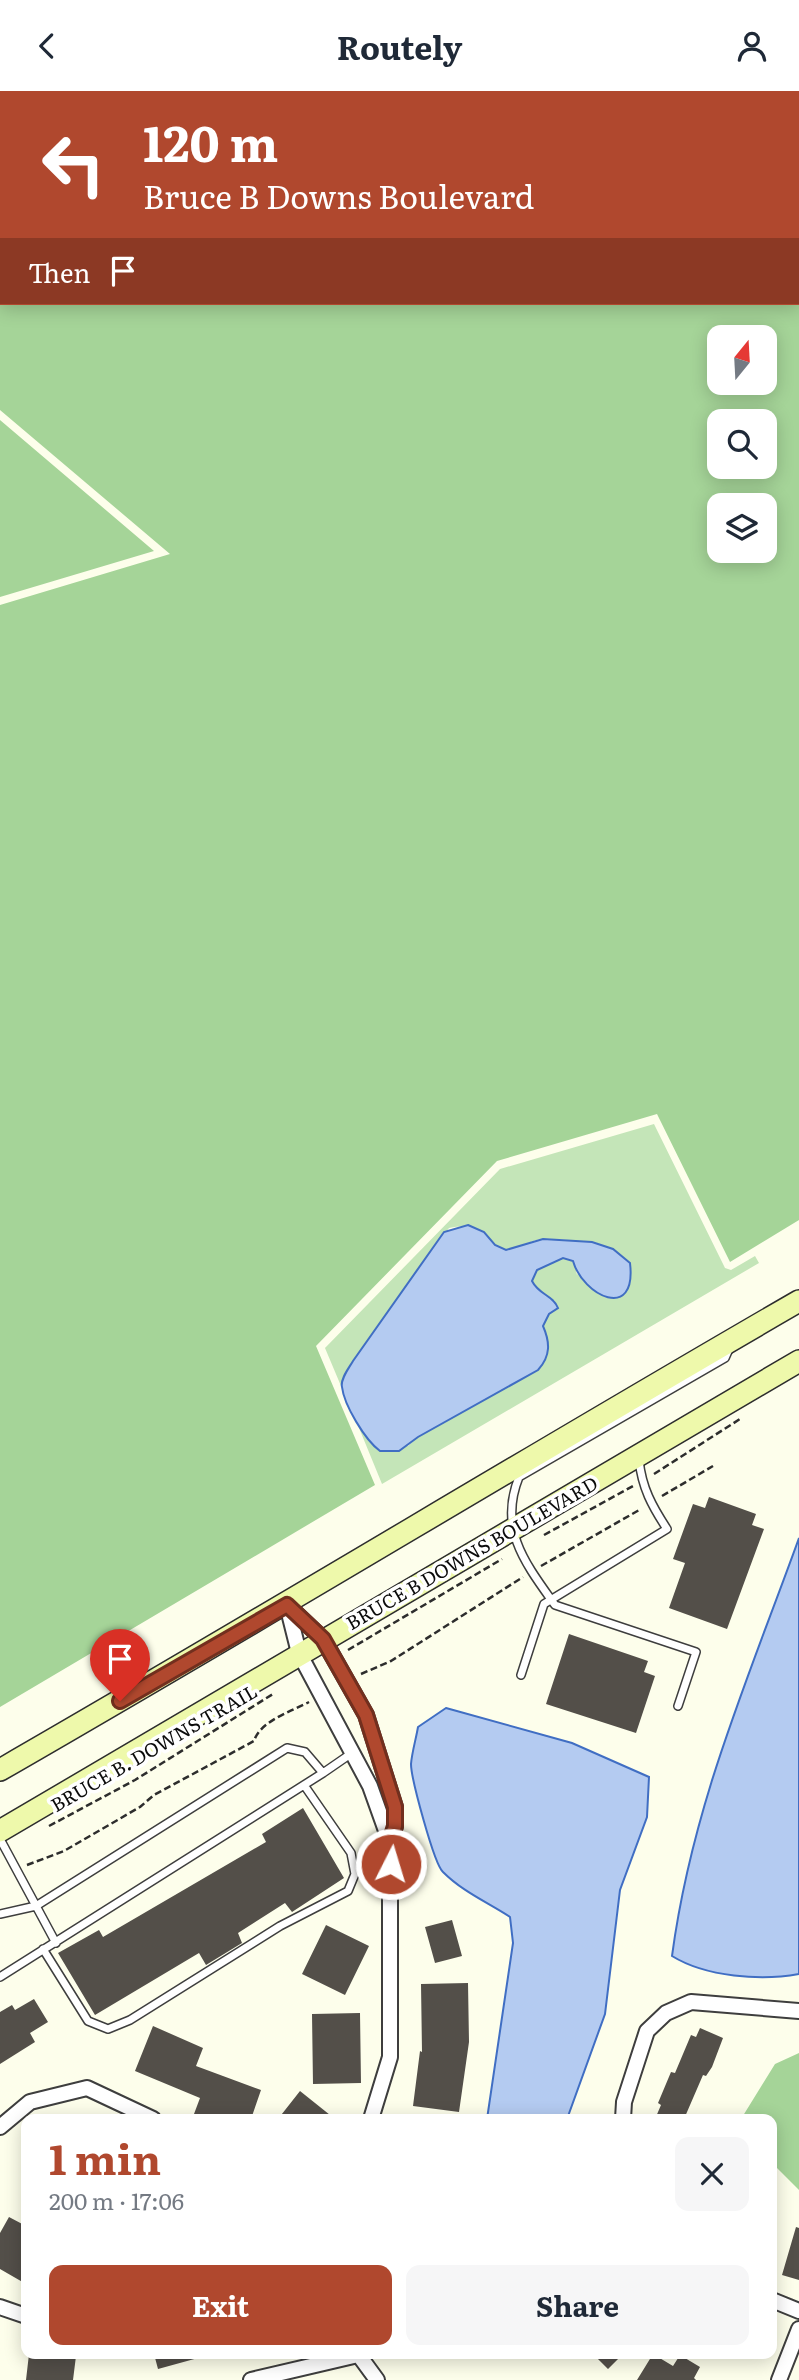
<!DOCTYPE html>
<html lang="en">
<head>
<meta charset="utf-8">
<style>
  body { margin:0; font-family:Literata,serif; background:#f6f6f7; color:#1f2937; height:100vh; display:flex; flex-direction:column; font-size:26px; white-space:nowrap }
  * { box-sizing:border-box; margin:0 }
  p { font-size:23px; color:#747a83 }
  .icon { flex:none; width:38px; height:38px; fill:none; stroke:currentColor; stroke-width:2; stroke-linecap:round; stroke-linejoin:round }
  .map { position:relative; flex:1; overflow:hidden }
  .panel { position:absolute; left:21px; top:2023px; width:756px; height:245px; display:flex; flex-direction:column; background:#fff; border-radius:14px; box-shadow:0 4px 18px #0003 }
  .panel>* { flex:none }
  .banner { position:absolute; left:0px; top:0px; width:800px; height:214px; box-shadow:0 4px 18px #0003; background:#b0482e; color:#fff; overflow:hidden }
  .needle { width:46px; rotate:18deg }
  .buttons { position:absolute; left:707px; top:234px; display:grid; gap:14px }
  .buttons a { display:grid; place-items:center; width:70px; height:70px; border-radius:14px; background:#fff; box-shadow:0 4px 18px #0003; font-size:35px }
  .pin { position:absolute; display:grid; place-items:center; width:60px; height:60px; color:#fff; margin:-72px -30px; border-radius:50% 50% 50% 0; rotate:-45deg; box-shadow:0 0 7px #0007 }
  .pin .icon { rotate:45deg }
  .me { position:absolute; width:77px; margin:-38px; rotate:5deg; stroke-linejoin:round; filter:drop-shadow(0 0 5px #0008) }
  .turn { display:flex; align-items:center; gap:24px; height:147px; padding:0 28px; font-size:32px }
  .turn .icon { width:91px; height:91px; stroke-width:2.5 }
  .turn b { display:block; font-size:49px; line-height:60px }
  .then { display:flex; align-items:center; height:66px; padding:0 28px; background:#0003; gap:14px; font-size:26px }
  .round { display:grid; place-items:center; flex:none; width:74px; height:74px; border-radius:14px; background:#f6f6f7 }
  .summary { display:flex; align-items:center; justify-content:space-between; height:119px; padding:0 28px }
  h1 { font-size:42px; font-weight:700; line-height:52px; color:#b0482e }
  .button { display:flex; gap:14px; margin-top:auto; padding:14px 28px }
  .button a { flex:1; height:80px; border-radius:14px; background:#b0482e; color:#fff; font-size:28px; font-weight:700; line-height:80px; text-align:center }
  .button a+a { background:#f6f6f7; color:#1f2937 }
  header { display:flex; justify-content:space-between; align-items:center; height:91px; padding:0 28px; background:#fff; font-size:32px; font-weight:700 }
  .map>svg:first-child { display:block }
  .green { fill:#c4e5b8 }
  .forest { fill:#a5d498; fill-rule:evenodd }
  .water { fill:#b4cbf1; stroke:#406ec3; stroke-width:2 }
  .building { fill:#534f49 }
  .lines { fill:none; stroke-linecap:round; stroke-linejoin:round }
  .service-casing { stroke:#3e3e3e; stroke-width:10 }
  .minor-casing { stroke:#3e3e3e; stroke-width:18 }
  .secondary-casing { stroke:#2d2d2d; stroke-width:24 }
  .path { stroke:#2d2d2d; stroke-width:2.5; stroke-dasharray:7 3.5; stroke-linecap:butt }
  .service { stroke:#fff; stroke-width:7 }
  .minor { stroke:#fff; stroke-width:14 }
  .secondary { stroke:#eef9ab; stroke-width:21 }
  .route-casing { stroke:#722f1e; stroke-width:18 }
  .route { stroke:#b0482e; stroke-width:12 }
  .labels { text-anchor:middle; stroke-width:7; stroke-linejoin:round; paint-order:stroke }
  .street-label { font-size:19px; fill:#0b0b0b; stroke:#fff }
</style>
</head>
<body>
<header><svg class="icon" aria-label="back" viewBox="0 0 24 24"><path d="M15 5l-7 7 7 7"/></svg>Routely<svg class="icon" aria-label="person" viewBox="0 0 24 24"><circle cx="12" cy="8" r="4"/><path d="M4 21q1-7 8-7t8 7"/></svg></header>
<div class="map">
<svg width="799" height="2289" viewBox="0 0 799 2289">
  <rect width="100%" height="100%" fill="#fdfeeb"/>
  <path class="green" d="M 654,1033 L 725,1177 L 731,1179 L 755,1165 L 759,1172 L 382,1393 L 357,1332 L 374,1355 L 408,1355 L 418,1346 L 538,1279 C 553,1263 546,1254 544,1236 C 543,1229 552,1217 555,1210 L 537,1200 L 532,1190 L 537,1179 L 563,1167 L 574,1170 L 577,1184 L 592,1151 C 576,1151 559,1147 543,1148 C 531,1148 518,1159 506,1159 C 485,1158 493,1129 449,1137 L 353,1270 L 341,1295 L 325,1257 L 500,1078 Z"/>
  <path class="forest" d="M 0,0 L 799,0 L 799,1129 L 730,1171 L 657,1023 L 497,1070 L 316,1255 L 375,1394 L 0,1616 L 0,514 L 170,463 L 0,319 ZM 2,2 L 798,2 L 798,212 L 2,212 ZM 719,247 L 765,247 L 765,292 L 719,292 ZM 719,331 L 765,331 L 765,376 L 719,376 ZM 719,415 L 765,415 L 765,460 L 719,460 Z
    M 0,329 L 154,460 L 0,506 Z
    M 799,1962 L 799,2099 L 772,2072 L 772,2028 L 741,2028 L 775,1973 Z"/>
  <path class="water" d="M 468,1134 L 484,1141 L 495,1154 L 506,1159 L 543,1148 L 592,1151 L 613,1158 L 630,1172 C 637,1231 583,1205 573,1170 L 563,1167 L 537,1179 L 532,1190 C 539,1204 553,1204 558,1217 L 549,1223 L 543,1235 C 550,1251 551,1265 538,1279 L 418,1346 L 399,1360 L 380,1360 C 365,1349 344,1314 342,1296 C 340,1288 349,1277 353,1270 L 444,1141 Z
    M 799,1447 L 799,1883 C 761,1890 706,1886 672,1865 C 692,1715 748,1588 799,1447 Z
    M 446,1617 L 572,1652 L 649,1686 L 647,1726 L 620,1799 L 605,1923 L 567,2028 L 487,2028 L 513,1852 L 510,1826 C 487,1811 463,1801 443,1781 C 434,1773 411,1687 411,1673 C 412,1661 416,1648 418,1636 Z"/>
  <path class="building" d="M 709,1406 L 756,1423 L 752,1434 L 764,1438 L 727,1538 L 669,1517 L 685,1472 L 673,1468 L 693,1413 L 705,1417 Z
    M 569,1543 L 648,1570 L 644,1581 L 655,1585 L 636,1642 L 546,1613 Z
    M 303,1717 L 344,1787 L 292,1821 L 285,1812 L 238,1842 L 242,1852 L 206,1874 L 199,1862 L 95,1924 L 58,1862 L 99,1839 L 103,1846 L 266,1751 L 262,1743 Z
    M 452,1829 L 462,1865 L 435,1872 L 425,1836 Z
    M 326,1834 L 369,1855 L 345,1904 L 302,1883 Z
    M 468,1892 L 469,1951 L 459,2021 L 413,2015 L 420,1960 L 422,1961 L 421,1893 Z
    M 34,1908 L 48,1931 L 30,1942 L 35,1951 L 0,1973 L 0,1921 L 12,1914 L 15,1919 Z
    M 360,1922 L 361,1992 L 313,1993 L 312,1923 Z
    M 153,1935 L 203,1957 L 196,1975 L 261,1999 L 251,2028 L 208,2028 L 194,2023 L 200,2007 L 135,1980 Z
    M 700,1937 L 723,1947 L 712,1976 L 706,1985 L 703,1984 L 684,2028 L 655,2028 L 661,2014 L 658,2012 L 671,1981 L 675,1982 L 691,1944 L 696,1946 Z
    M 300,2000 L 335,2028 L 278,2028 Z
    M 9,2126 L 26,2135 L 26,2193 L 0,2178 L 0,2142 Z
    M 796,2136 L 799,2137 L 799,2189 L 782,2184 Z
    M 29,2263 L 76,2265 L 73,2289 L 26,2289 Z
    M 154,2263 L 197,2263 L 198,2267 L 158,2278 Z
    M 593,2263 L 623,2263 L 608,2278 Z
    M 653,2263 L 673,2275 L 680,2264 L 700,2276 L 694,2287 L 696,2289 L 637,2289 Z"/>
  <g class="lines">
    <defs>
      <path id="service" d="M 521,1584 L 544,1513 L 667,1438 C 652,1415 642,1397 639,1369
        M 678,1615 L 696,1561 L 555,1514 C 525,1472 498,1438 519,1386 L 725,1267 L 729,1258
        M 0,1748 L 56,1852
        M 0,1823 L 36,1815 L 287,1657 L 305,1661 L 323,1682 L 352,1662
        M 43,1858 L 88,1930 L 108,1938 L 130,1929 L 280,1835 L 348,1800 L 355,1783 L 351,1762 L 304,1694
        M 0,1886 L 323,1682"/>
      <path id="minor" d="M 287,1514 L 299,1562 L 370,1695 L 390,1751 L 390,1966 L 371,2028
        M 288,1515 L 323,1548 L 366,1624 L 395,1716 L 395,1735 L 390,1751
        M 623,2028 L 624,2011 L 647,1940 L 666,1922 L 691,1911 L 799,1920
        M 0,2036 L 30,2011 L 87,1997 L 153,2028
        M 772,2209 L 799,2220
        M 0,2216 L 26,2225
        M 358,2263 L 377,2289
        M 251,2289 L 358,2264
        M 779,2289 L 799,2238"/>
      <path id="secondary" d="M 0,1679 C 268,1525 532,1364 799,1210
        M 0,1740 L 799,1270"/>
    </defs>
    <use href="#service" class="service-casing"/>
    <use href="#minor" class="minor-casing"/>
    <use href="#secondary" class="secondary-casing"/>
    <path class="path" d="M 654,1383 L 740,1328
      M 662,1405 L 713,1375
      M 544,1444 L 633,1395
      M 541,1475 L 641,1418
      M 348,1559 L 502,1468
      M 361,1583 L 391,1570 L 523,1486
      M 49,1735 L 135,1689 L 273,1603
      M 27,1774 L 64,1760 L 140,1716 L 154,1704 L 254,1650 C 260,1630 292,1620 309,1611"/>
    <use href="#service" class="service"/>
    <use href="#minor" class="minor"/>
    <use href="#secondary" class="secondary"/>
  </g>
  <g class="lines">
    <defs>
      <path id="route" d="M 120,1610 L 287,1514 L 323,1548 L 366,1624 L 395,1716 L 395,1735 L 390,1751 L 391,1773"/>
    </defs>
    <use href="#route" class="route-casing"/>
    <use href="#route" class="route"/>
  </g>
  <g class="labels">
    <g class="street-label">
      <text transform="translate(472 1462) rotate(-30)" y="7">BRUCE B DOWNS BOULEVARD</text>
      <text transform="translate(154 1657) rotate(-30)" y="7">BRUCE B. DOWNS TRAIL</text>
    </g>
  </g>
</svg>
<div class="buttons">
<a><svg class="needle" viewBox="-14 -14 28 28"><path d="M0-13l5 13h-10z" fill="#e53935"/><path d="M0 13l5-13h-10z" fill="#747a83"/></svg></a>
<a><svg class="icon" aria-label="search" viewBox="0 0 24 24"><circle cx="10" cy="10" r="6"/><path d="M15 15l6 6"/></svg></a>
<a><svg class="icon" aria-label="layers" viewBox="0 0 24 24"><path d="M12 4l9 5-9 5-9-5zM3 14l9 5 9-5"/></svg></a>
</div>
<div class="pin" style="left:120px;top:1610px;background:#d93025"><svg class="icon" aria-label="arrive" viewBox="0 0 24 24"><path d="M6 21V4h12l-3 4 3 4H6"/></svg></div>
<svg class="me" style="left:391px;top:1773px" viewBox="-20 -20 40 40"><circle r="17" fill="#b0482e" stroke="#fff" stroke-width="3"/><path d="M0-11L8 9 0 5-8 9z" fill="#fff"/></svg>
<div class="banner">
<div class="turn"><svg class="icon" aria-label="left" viewBox="0 0 24 24"><path d="M17 20v-9H6M10 6l-5 5 5 5"/></svg><div><b>120 m</b>Bruce B Downs Boulevard</div></div>
<div class="then">Then<svg class="icon" aria-label="arrive" viewBox="0 0 24 24"><path d="M6 21V4h12l-3 4 3 4H6"/></svg></div>
</div>
<section class="panel">
<div class="summary"><div><h1>1 min</h1><p>200 m · 17:06</p></div><a class="round"><svg class="icon" aria-label="close" viewBox="0 0 24 24"><path d="M6 6l12 12M18 6L6 18"/></svg></a></div>
<div class="button"><a>Exit</a><a>Share</a></div>
</section>
</div>
</body>
</html>
